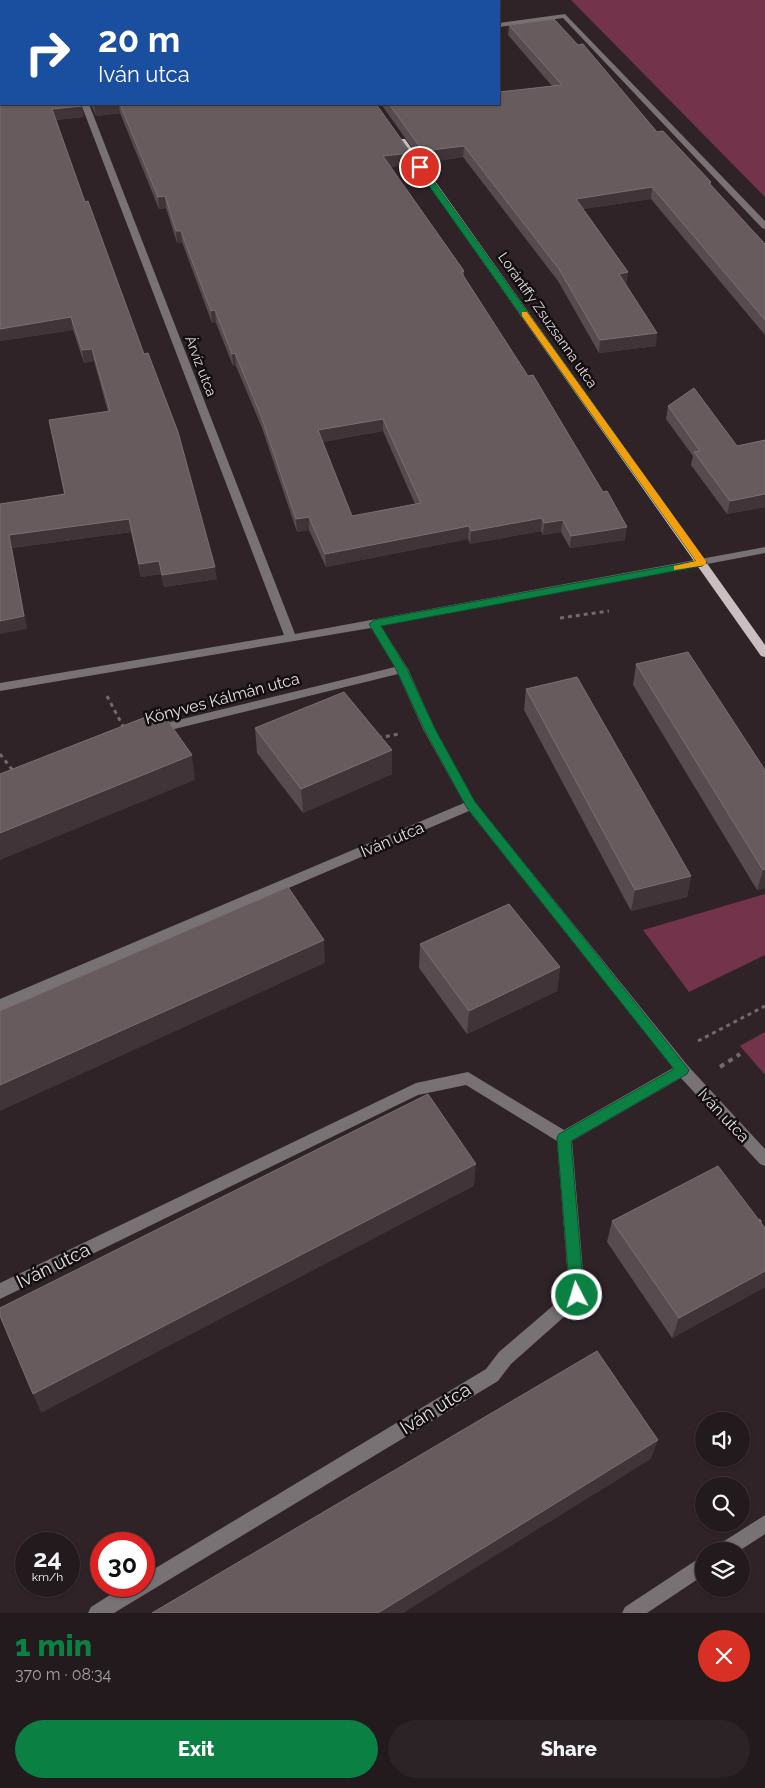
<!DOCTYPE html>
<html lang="en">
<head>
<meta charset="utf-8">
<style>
  body { margin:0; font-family:Raleway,sans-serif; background:#2b2326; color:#f1f3f6; height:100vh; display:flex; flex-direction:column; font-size:19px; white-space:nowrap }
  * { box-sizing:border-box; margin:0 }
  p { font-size:16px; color:#a3a1a4 }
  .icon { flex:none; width:28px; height:28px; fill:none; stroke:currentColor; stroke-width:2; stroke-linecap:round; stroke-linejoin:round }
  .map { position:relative; height:1613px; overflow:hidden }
  .sheet { display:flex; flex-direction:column; background:#231a1d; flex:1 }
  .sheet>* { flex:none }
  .top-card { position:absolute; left:0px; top:0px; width:500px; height:105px; box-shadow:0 1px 4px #0004,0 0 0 1px #40383b; background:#1a4fa0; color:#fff; overflow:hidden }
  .buttons { position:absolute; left:695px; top:1412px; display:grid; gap:10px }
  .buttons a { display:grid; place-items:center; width:55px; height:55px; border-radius:50%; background:#231a1d; box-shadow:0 1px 4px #0004,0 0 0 1px #40383b; font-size:25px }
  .speed { position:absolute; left:15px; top:1532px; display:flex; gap:10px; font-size:25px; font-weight:700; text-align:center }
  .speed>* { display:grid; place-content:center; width:65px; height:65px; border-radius:50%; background:#231a1d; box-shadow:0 1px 4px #0004,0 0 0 1px #40383b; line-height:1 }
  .speed small { font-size:12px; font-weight:400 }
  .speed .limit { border:8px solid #d22; background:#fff; color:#111 }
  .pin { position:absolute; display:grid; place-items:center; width:42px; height:42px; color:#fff; margin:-21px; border:2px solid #fff; border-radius:50%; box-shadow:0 1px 5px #0007 }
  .me { position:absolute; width:55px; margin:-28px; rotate:355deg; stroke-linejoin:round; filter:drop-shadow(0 0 4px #0008) }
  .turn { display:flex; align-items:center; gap:18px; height:105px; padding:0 15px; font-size:22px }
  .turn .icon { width:65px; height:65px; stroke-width:2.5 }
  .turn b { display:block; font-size:35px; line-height:42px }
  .round { display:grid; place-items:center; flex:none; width:52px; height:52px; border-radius:26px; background:#2b2326 }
  .overview { display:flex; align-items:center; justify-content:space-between; height:85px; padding:0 15px }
  h1 { font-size:30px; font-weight:800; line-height:38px; color:#0b8043 }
  .cta { display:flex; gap:10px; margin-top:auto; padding:10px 15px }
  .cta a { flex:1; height:58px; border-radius:30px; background:#0b8043; color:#fff; font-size:20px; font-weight:800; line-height:58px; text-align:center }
  .cta a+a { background:#2b2326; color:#f1f3f6 }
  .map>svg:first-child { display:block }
  .green { fill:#72334b }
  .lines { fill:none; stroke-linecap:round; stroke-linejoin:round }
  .path-far2 { stroke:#73696c; stroke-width:2; stroke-dasharray:2.5 2.5; stroke-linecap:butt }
  .path-far1 { stroke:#73696c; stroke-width:3; stroke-dasharray:4 4; stroke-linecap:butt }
  .path { stroke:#73696c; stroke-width:4; stroke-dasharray:5 5; stroke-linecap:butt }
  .minor { fill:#787274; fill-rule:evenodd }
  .major { fill:#cbbec1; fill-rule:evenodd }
  .wall { fill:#584b4f; fill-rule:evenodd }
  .shaded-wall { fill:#413438 }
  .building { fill:#675b5e; stroke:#7a6f72; fill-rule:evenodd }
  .route { fill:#0b8043; stroke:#07532c }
  .slow { fill:#f59e0b }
  .labels { text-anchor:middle; stroke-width:5; stroke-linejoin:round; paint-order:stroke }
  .far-street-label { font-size:14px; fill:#e4dcde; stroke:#130e10 }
  .street-label { font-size:16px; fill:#e4dcde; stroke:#130e10 }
  .near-street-label { font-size:19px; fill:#e4dcde; stroke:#130e10 }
</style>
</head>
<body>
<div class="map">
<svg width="765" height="1613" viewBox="0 0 765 1613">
  <rect width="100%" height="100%" fill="#2f2327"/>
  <path class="green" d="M 0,0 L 278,0 L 1,1 L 0,43 Z
    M 571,0 L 765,0 L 765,197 Z
    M 765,894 L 765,955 L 689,992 L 643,930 Z
    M 765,1032 L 765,1075 L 740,1046 Z"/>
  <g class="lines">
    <path class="path-far2" d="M 128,1 L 130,0"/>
    <path class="path-far1" d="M 560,618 L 609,611
      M 107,696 L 125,730
      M 378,738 L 399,734
      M 0,754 L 14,772
      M 698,1041 L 765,1006"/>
    <path class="path" d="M 720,1067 L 740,1054
      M 757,1223 L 765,1217"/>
    <path class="minor" d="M 565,14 L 765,221 L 765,229 L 762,228 L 563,18 L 499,27 L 499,23 Z
      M 0,50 L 1,50 L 1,54 L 0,54 Z
      M 81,104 L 89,104 L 295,634 L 765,547 L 765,553 L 381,626 L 408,669 L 435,729 L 475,802 L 688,1066 L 765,1149 L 765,1166 L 760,1164 L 681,1078 L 572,1141 L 585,1295 L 583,1300 L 511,1364 L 498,1381 L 114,1613 L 88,1613 L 91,1607 L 124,1586 L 144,1586 L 144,1575 L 486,1369 L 499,1352 L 569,1292 L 557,1141 L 466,1085 L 418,1095 L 0,1299 L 0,1283 L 416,1083 L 468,1072 L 564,1130 L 673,1068 L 469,811 L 0,1011 L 0,999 L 464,803 L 423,729 L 398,674 L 154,734 L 148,730 L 154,726 L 395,667 L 371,628 L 0,691 L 0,683 L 284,635 Z
      M 765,1515 L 765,1534 L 739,1551 L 715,1551 L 718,1545 Z
      M 704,1555 L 704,1575 L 647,1613 L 622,1613 L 625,1607 Z"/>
    <path class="major" d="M 297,0 L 304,0 L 304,1 L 298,1 Z
      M 399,139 L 405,139 L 765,645 L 765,657 L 761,656 L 399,143 Z"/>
  </g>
  <path class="wall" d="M 329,0 L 385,0 L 386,1 L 330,1 Z
    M 509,25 L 657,132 L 711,182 L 711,185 L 765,244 L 765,335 L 651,199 L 583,209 L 628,272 L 626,284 L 656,346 L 599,353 L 558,281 L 463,157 L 423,163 L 381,104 L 499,104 L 552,86 L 508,35 Z
    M 0,60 L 1,60 L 1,104 L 84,117 L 56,120 L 217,579 L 164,587 L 161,574 L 141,577 L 131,532 L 12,548 L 27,629 L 0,504 L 64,494 L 49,420 L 108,412 L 94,361 L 84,363 L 73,330 L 0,341 Z
    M 91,104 L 376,104 L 411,164 L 390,167 L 464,271 L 464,277 L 625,540 L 570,548 L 561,532 L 543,535 L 541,531 L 470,544 L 468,539 L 326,567 L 309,530 L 297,532 L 262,428 L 236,366 L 233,366 L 216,323 L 212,323 L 182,242 L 177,243 L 166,208 L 159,209 L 120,113 L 96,116 ZM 383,431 L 415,504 L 352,516 L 322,442 Z
    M 668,406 L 737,446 L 765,440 L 765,507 L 727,514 L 691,465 L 693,456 L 666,419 Z
    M 636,664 L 765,770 L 765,888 L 757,890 L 633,685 Z
    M 526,689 L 691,876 L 687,897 L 631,911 L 524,710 Z
    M 255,728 L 392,774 L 303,813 L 257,753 Z
    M 420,944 L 560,967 L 557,991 L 467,1034 L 419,968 Z
    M 612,1221 L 765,1228 L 765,1287 L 672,1338 L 607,1242 Z"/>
  <path class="shaded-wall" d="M 103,104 L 119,104 L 120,113 L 96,116 L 94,105 Z
    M 82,106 L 84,117 L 54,120 L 52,109 Z
    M 464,146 L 463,157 L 423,163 L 423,151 Z
    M 411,153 L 411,164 L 383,168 L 383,156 Z
    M 652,187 L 651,199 L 575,210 L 576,199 Z
    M 165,196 L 166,208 L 159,209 L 158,197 Z
    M 176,231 L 181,231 L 182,242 L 177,243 Z
    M 628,272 L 626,284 L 618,286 L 619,274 Z
    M 215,310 L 216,323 L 212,323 L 211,311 Z
    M 71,317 L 73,330 L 0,341 L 0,329 Z
    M 657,333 L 656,346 L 599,353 L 600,340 Z
    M 92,349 L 94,361 L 84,363 L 82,350 Z
    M 235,353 L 236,366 L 233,366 L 232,354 Z
    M 383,419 L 383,431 L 318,443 L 318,430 Z
    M 765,491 L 765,507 L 727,514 L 730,501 Z
    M 309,517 L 309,530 L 297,532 L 296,519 Z
    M 542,518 L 541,531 L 470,544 L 471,531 Z
    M 129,519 L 131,532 L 12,548 L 27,629 L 0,634 L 0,621 L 9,535 Z
    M 563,520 L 561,532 L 543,535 L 544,523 Z
    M 469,526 L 468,539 L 326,567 L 325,554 Z
    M 627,527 L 625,540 L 570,548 L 571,536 Z
    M 159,561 L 161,574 L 141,577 L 139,564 Z
    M 215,567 L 217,579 L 164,587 L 162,575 Z
    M 392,750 L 392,774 L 303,813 L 301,789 Z
    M 192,755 L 195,780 L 0,860 L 0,833 Z
    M 765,869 L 765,888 L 757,890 L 763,870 Z
    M 691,876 L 687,897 L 631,911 L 635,890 Z
    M 324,940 L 325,963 L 0,1111 L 0,1085 Z
    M 560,967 L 557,991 L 467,1034 L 469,1011 Z
    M 476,1164 L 474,1186 L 41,1413 L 33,1394 Z
    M 765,1271 L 765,1287 L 672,1338 L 679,1318 Z
    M 658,1440 L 651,1459 L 403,1613 L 378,1613 Z"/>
  <path class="building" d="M 337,0 L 385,0 L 386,1 L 338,1 Z
    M 554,19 L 578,45 L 583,44 L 657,132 L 663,131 L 711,182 L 709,183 L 765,244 L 765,320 L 652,187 L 576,199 L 628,272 L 619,274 L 657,333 L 600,340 L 559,269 L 464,146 L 423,151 L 389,104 L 499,104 L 499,92 L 562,85 L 509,25 Z
    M 0,60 L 1,60 L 1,95 L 0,95 Z
    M 0,102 L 1,102 L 1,104 L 82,104 L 82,106 L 52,109 L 85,202 L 88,201 L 144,354 L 148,353 L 178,432 L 215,567 L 162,575 L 159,561 L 139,564 L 129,519 L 9,535 L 24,616 L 0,621 L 0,504 L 65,494 L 49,420 L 110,411 L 92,349 L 82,350 L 71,317 L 0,329 Z
    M 120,104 L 376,104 L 411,153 L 383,156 L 464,271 L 461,272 L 528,376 L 533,375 L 603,492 L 607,491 L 627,527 L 571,536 L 563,520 L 544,523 L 542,518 L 471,531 L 469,526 L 325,554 L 309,517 L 296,519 L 261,416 L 235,353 L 232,354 L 215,310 L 211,311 L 181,231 L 176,231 L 165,196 L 158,197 ZM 383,419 L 421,503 L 352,516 L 318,430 Z
    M 694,388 L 737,446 L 765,440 L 765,494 L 730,501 L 694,452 L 700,451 L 668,406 Z
    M 688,652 L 765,770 L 765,869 L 763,870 L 636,664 Z
    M 577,677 L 691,876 L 635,890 L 526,689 Z
    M 344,692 L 392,750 L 301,789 L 255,728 Z
    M 161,711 L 192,755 L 0,833 L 0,774 Z
    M 288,887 L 324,940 L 0,1085 L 0,1011 Z
    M 509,904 L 560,967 L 469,1011 L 420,944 Z
    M 428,1094 L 476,1164 L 33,1394 L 0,1316 L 0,1308 Z
    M 718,1166 L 765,1228 L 765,1271 L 679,1318 L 612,1221 Z
    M 597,1351 L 658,1440 L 378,1613 L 152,1613 Z"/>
  <path class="route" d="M 417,166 L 423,166 L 707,563 L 702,566 L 381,626 L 407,669 L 435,729 L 475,802 L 689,1070 L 687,1074 L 571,1141 L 584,1295 L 582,1300 L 577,1302 L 572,1300 L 570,1295 L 557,1138 L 559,1134 L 674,1069 L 467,808 L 424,729 L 396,669 L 369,624 L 374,620 L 696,561 L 417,169 Z"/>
  <path class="slow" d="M 522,312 L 527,312 L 706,561 L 706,565 L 674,570 L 674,566 L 696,561 L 522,316 Z"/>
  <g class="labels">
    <g class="far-street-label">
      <text transform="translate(548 320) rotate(55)" y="5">Lorántffy Zsuzsanna utca</text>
      <text transform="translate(201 366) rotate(69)" y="5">Árvíz utca</text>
    </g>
    <g class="street-label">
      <text transform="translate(222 698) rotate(-15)" y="6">Könyves Kálmán utca</text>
      <text transform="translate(392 839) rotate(-23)" y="6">Iván utca</text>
      <text transform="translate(724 1115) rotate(47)" y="6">Iván utca</text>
    </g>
    <g class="near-street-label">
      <text transform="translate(53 1265) rotate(-26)" y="7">Iván utca</text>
      <text transform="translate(435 1408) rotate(-32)" y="7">Iván utca</text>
    </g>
  </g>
</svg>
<div class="buttons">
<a><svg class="icon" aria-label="sound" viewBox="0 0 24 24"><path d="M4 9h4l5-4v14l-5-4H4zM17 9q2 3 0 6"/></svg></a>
<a><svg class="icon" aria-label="search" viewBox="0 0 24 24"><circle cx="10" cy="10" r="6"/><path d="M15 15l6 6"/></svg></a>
<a><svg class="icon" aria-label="layers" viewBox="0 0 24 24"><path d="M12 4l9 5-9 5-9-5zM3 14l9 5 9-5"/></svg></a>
</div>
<div class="speed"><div>24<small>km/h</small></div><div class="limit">30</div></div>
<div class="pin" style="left:420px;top:167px;background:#d93025"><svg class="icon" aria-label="arrive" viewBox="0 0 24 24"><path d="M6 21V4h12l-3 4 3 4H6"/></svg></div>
<svg class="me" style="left:577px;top:1295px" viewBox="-20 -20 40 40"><circle r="17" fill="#0b8043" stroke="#fff" stroke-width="3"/><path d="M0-11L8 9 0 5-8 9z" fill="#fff"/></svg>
<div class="top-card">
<div class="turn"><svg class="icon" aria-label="right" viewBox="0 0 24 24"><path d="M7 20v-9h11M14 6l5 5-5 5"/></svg><div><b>20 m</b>Iván utca</div></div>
</div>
</div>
<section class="sheet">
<div class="overview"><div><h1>1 min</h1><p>370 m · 08:34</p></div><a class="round" style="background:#d93025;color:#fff"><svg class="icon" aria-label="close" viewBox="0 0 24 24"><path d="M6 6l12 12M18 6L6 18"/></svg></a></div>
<div class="cta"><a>Exit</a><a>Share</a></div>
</section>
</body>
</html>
